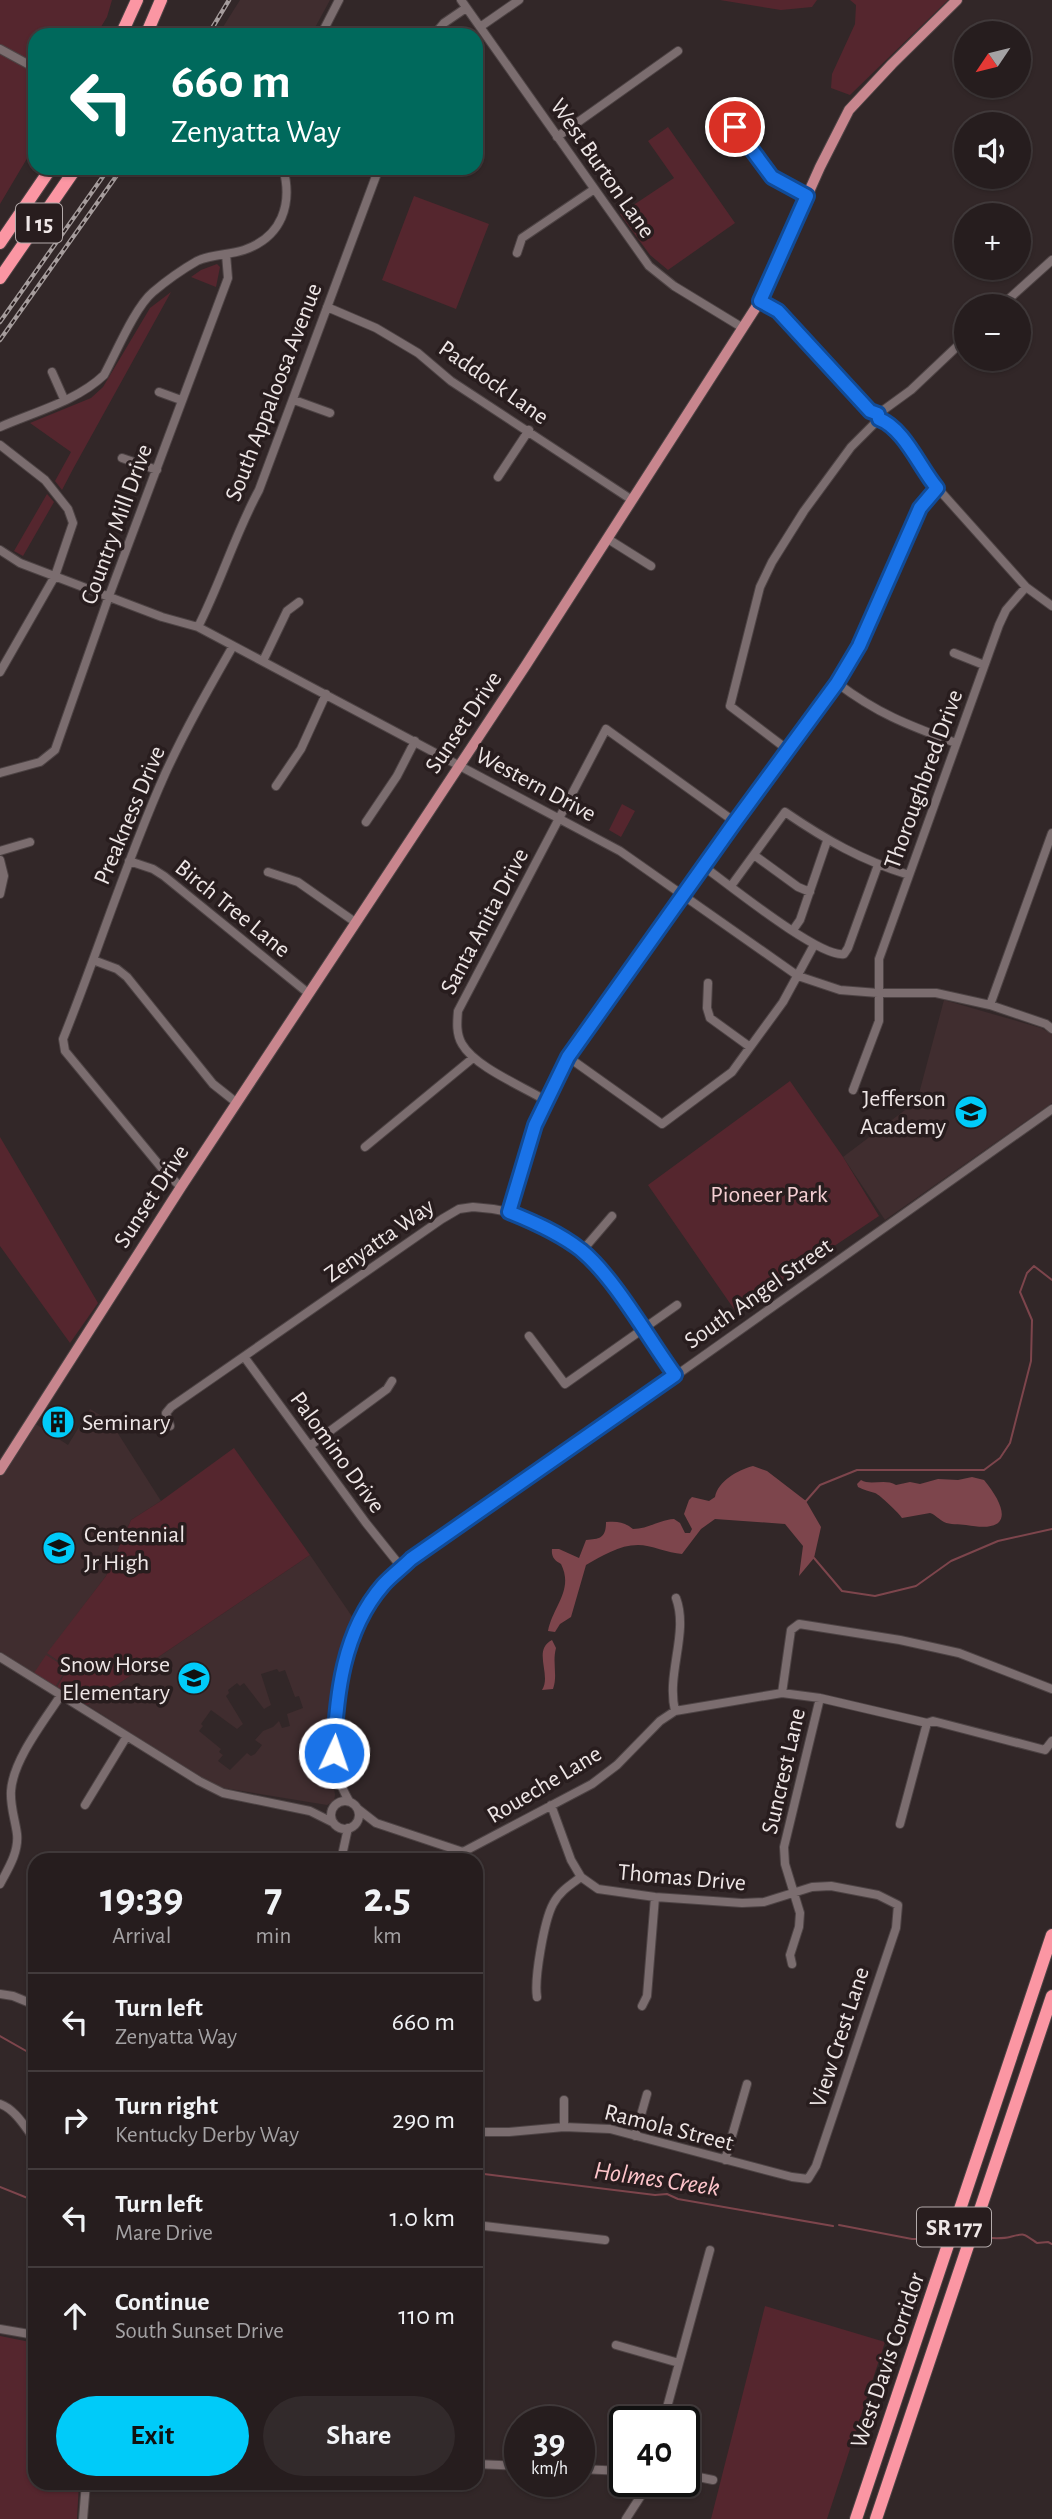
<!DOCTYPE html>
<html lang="en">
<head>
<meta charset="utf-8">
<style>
  body { margin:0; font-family:"Alegreya Sans",sans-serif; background:#322a2b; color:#f1f3f6; height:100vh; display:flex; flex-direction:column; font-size:26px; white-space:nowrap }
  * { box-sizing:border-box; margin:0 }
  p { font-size:23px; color:#a4a2a4 }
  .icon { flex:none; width:38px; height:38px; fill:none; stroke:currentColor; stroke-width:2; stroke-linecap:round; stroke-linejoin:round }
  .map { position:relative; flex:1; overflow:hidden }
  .panel { position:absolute; left:28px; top:1853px; width:455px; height:637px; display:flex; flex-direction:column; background:#261d1e; border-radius:21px; box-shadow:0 2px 5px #0004,0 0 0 2px #423b3c }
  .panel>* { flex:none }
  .hud { position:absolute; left:28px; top:28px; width:455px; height:147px; border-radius:21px; box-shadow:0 2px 5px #0004,0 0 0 2px #423b3c; background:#00695c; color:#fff; overflow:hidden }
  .needle { width:46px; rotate:235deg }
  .buttons { position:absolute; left:954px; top:21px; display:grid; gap:14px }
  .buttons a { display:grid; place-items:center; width:77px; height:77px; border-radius:50%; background:#261d1e; box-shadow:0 2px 5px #0004,0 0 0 2px #423b3c; font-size:35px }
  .speed { position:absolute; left:504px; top:2406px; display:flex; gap:14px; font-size:35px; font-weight:700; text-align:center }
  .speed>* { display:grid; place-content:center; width:91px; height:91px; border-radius:50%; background:#261d1e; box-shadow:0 2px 5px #0004,0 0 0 2px #423b3c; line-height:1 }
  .speed small { font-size:18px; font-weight:400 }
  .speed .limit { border:4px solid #111; border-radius:10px; background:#fff; color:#111 }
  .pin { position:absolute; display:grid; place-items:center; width:60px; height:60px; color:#fff; margin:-30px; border:4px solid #fff; border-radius:50%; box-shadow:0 2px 7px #0007 }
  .me { position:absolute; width:77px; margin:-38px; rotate:3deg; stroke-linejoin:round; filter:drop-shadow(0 0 5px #0008) }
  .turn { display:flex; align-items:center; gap:24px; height:147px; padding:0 28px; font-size:32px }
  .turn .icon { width:91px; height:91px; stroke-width:2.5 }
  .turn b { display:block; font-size:49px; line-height:60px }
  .eta { display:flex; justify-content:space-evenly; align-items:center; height:119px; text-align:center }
  .eta b { font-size:42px; font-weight:700; line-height:49px }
  .action { display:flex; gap:14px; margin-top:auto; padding:14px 28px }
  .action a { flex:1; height:80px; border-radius:42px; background:#00cbf9; color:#111; font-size:28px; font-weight:700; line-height:80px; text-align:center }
  .action a+a { background:#322a2b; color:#f1f3f6 }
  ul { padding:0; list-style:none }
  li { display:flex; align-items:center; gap:21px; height:98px; padding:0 28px; border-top:2px solid #423b3c }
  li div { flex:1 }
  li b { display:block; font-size:26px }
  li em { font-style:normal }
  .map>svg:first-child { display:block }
  .built { fill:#402d2f; fill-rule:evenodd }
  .green { fill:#55262e }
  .water { fill:#7d454c }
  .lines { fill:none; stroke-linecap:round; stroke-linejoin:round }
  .stream { stroke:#7d454c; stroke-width:2 }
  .minor-casing { stroke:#4d4344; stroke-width:10 }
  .major-casing { stroke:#4d4344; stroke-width:12 }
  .highway-casing { stroke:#4d4344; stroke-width:14 }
  .minor { stroke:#7b6d6f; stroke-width:8 }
  .major { stroke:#c8868e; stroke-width:10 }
  .highway { stroke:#fb96a3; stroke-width:12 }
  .rail-casing { stroke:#a59c9c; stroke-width:4.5 }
  .rail { stroke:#281d1e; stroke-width:2; stroke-dasharray:5; stroke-linecap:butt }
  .route-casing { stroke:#114b97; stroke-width:18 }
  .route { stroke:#1a73e8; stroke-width:12 }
  .labels { text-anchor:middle; stroke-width:7; stroke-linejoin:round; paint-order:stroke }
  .shield { fill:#281d1e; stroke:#b3aaaa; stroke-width:2 }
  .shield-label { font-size:23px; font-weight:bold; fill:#eee6e6 }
  .street-label { font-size:24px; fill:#eee6e6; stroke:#281d1e }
  .poi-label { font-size:24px; fill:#eee6e6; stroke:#281d1e; text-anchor:end }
  .park-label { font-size:24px; fill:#f5cfd3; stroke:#281d1e }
  .water-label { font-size:26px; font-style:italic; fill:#fdc4ca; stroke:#281d1e }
</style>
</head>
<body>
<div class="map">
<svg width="1052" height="2519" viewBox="0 0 1052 2519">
  <rect width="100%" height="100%" fill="#322728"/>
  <path class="built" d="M 240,0 L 330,0 L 311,35 L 218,35 Z
    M 944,1000 L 1041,1028 L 1052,1034 L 1052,1103 L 885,1220 L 843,1157 L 917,1101 Z
    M 90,1409 L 110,1421 L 161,1501 L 131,1520 L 106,1576 L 48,1653 L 68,1668 L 57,1687 L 0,1653 L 0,1473 L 31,1421 L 68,1445 Z
    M 310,1555 L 353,1618 L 342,1650 L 333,1688 L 328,1750 L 335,1795 L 334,1801 L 327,1805 L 224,1788 L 204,1780 L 87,1705 ZM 277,1669 L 279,1672 L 285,1670 L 295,1697 L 299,1696 L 303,1708 L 287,1714 L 290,1726 L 282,1728 L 279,1721 L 273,1727 L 263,1731 L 255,1740 L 262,1745 L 255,1754 L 251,1756 L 247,1753 L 230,1770 L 218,1761 L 223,1755 L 219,1752 L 221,1749 L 199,1731 L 203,1726 L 201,1724 L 211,1710 L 237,1729 L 243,1724 L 226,1696 L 229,1693 L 228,1690 L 237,1683 L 240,1686 L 244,1683 L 264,1709 L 271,1705 L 261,1674 Z"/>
  <path class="green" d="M 0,0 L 112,0 L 107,17 L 96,35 L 35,35 L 35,145 L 0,204 Z
    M 720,0 L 817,0 L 812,7 L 781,10 Z
    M 850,0 L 948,0 L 850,95 L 831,88 L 832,74 L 855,24 L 856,5 Z
    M 668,127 L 735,223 L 668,270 L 650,255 L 620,214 L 674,178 L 648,141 Z
    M 414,196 L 489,224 L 456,309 L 382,280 Z
    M 217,264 L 220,267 L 216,287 L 191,277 L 201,270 Z
    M 171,292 L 73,469 L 62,490 L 55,481 L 71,452 L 30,423 L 91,398 L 103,387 L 150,308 Z
    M 47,494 L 54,502 L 23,556 L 14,551 Z
    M 622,804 L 635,811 L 621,837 L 609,830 Z
    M 790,1081 L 843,1157 L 879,1216 L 736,1312 L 648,1185 Z
    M 0,1137 L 98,1303 L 70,1343 L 0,1246 Z
    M 234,1448 L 310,1555 L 87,1705 L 57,1687 L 68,1668 L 47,1653 L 106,1576 L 131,1520 L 161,1501 Z
    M 46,1655 L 67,1668 L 55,1687 L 34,1673 Z
    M 765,2306 L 885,2342 L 827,2519 L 711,2519 Z
    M 0,2336 L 35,2343 L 35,2483 L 79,2483 L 77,2519 L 0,2519 Z"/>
  <path class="water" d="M 753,1466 L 767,1471 L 806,1501 L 821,1527 L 814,1558 L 799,1576 L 803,1546 L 785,1524 L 715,1519 L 701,1529 L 682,1554 C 668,1553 651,1545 638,1545 C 619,1545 602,1556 586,1565 L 571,1617 L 560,1624 L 555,1632 L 548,1631 C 553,1606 574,1590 561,1564 C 555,1561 551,1557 552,1549 L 559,1549 L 579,1558 L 586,1540 C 600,1539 606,1538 606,1522 C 618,1521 624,1522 633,1529 C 648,1529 659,1520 674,1519 L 680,1523 L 685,1533 L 690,1533 L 692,1529 L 684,1514 L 689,1500 L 692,1497 L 709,1501 L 715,1497 C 718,1481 738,1470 753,1466 Z
    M 972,1477 L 984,1480 C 1007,1508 1014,1534 966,1525 C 959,1524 950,1525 944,1522 C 938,1519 936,1515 930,1513 L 902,1518 C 899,1513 880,1495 875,1493 C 869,1491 864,1490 858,1487 L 857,1484 L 861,1480 C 871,1486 885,1478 896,1485 L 910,1482 L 920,1484 L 938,1479 L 958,1480 Z
    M 552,1640 L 556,1648 C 552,1663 558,1675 553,1689 L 542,1690 C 552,1675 532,1650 552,1640 Z"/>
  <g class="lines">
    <path class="stream" d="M 806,1501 L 820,1485 L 857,1470 L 984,1470 L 1000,1458 L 1010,1443 L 1031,1361 L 1032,1320 L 1020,1292 L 1027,1273 L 1034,1266 L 1052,1280
      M 814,1558 L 842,1591 L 875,1596 L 916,1586 L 951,1561 L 998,1541 L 1052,1529
      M 0,2036 L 35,2056
      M 476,2173 L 655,2195 L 667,2194 L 678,2199 L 833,2226
      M 0,2187 L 35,2201
      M 839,2225 L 912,2239 L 935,2239
      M 986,2238 C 993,2238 1003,2239 1010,2237 C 1025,2233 1023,2233 1037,2243 L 1048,2242 L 1052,2244"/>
    <defs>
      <path id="minor" d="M 461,0 L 649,266 L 674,286 L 743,328
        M 480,27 L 519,0
        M 321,35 L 339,0
        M 434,35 L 444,23 L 466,8
        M 0,49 L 35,68
        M 735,127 L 772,177 L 807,196
        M 557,137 L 678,51
        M 517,253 L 522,238 L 593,190
        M 760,301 L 778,311 L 870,411 L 878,414
        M 1001,306 L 1052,260
        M 327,307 L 376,328 L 418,353 L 451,381 L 632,500
        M 52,372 L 64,399
        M 159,392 L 181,400
        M 294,400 L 330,413
        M 878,414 L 911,390 L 966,338
        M 879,419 L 887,423 L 900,435 L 924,473 L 1026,587 L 1052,606
        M 0,427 C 34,412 77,401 104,375 C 116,353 135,307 153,292 C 166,281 183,269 197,261 C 212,254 229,255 244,250 C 282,237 293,204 283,168
        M 0,445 L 45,480 L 68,509 L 73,523 L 55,576 L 0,672
        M 122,458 L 157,470
        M 498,477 L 529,430
        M 608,539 L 651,566
        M 0,550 L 20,563 L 162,617 L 198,627 L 620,851 L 798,976 L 840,990 L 878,993 L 936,993 L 990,1005 L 1046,1024 L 1052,1029
        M 198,627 C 221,582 235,534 259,490 L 379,168
        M 954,653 L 984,665
        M 263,661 L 287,611 L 299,602
        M 837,683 C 878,714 908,725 956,743
        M 788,750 L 730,706 L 760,587 L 772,562 L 804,511 L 851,447 L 879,419
        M 0,773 L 40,762 L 55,750 L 109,596 L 228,278 L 226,254
        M 276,786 L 301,749 L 326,694
        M 366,822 L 397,776 L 415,741
        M 0,851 L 30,842
        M 754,855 L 798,887 L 810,892
        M 0,860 L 4,876 L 0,894
        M 129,861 L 153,869 L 164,876 L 308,993
        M 703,866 C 727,883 819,958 844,954 L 848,948 L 878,865
        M 268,872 L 298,882 L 355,922
        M 731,886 L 785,812 C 826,840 861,860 909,875
        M 793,930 L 800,920 L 827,841
        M 93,960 L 117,969 L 127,977 L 213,1084 L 237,1103
        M 708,983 L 707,1008 L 710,1018 L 750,1047
        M 990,1005 L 1052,833
        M 568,1057 L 662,1124 L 732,1072 L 783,1002 L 814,945
        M 853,1090 L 879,1021 L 879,959 L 999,625 L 1006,610 L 1026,587
        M 545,1100 C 522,1086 475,1067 462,1044 C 456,1034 457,1022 458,1011 L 606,729 L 735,822
        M 365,1147 L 473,1058
        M 181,1187 L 165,1172 L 65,1051 L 63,1039 C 98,952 126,861 165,774 C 185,730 209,688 233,646
        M 509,1212 L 535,1125 L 568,1057 L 735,822 L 837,683 L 859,646 L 920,508 L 937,488
        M 582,1251 L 612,1216
        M 529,1336 L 565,1384 L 677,1305
        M 245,1358 L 366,1523 L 402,1568
        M 170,1426 L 166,1413 L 171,1407 L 442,1219 L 459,1209 L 473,1207 L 493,1209 L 509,1212 L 541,1225 L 567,1241 L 582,1251 L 604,1273 L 675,1375
        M 311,1445 L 387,1389 L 392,1381
        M 0,1657 L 199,1781 L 223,1793 L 310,1811 L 332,1822
        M 782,1693 L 791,1630 L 799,1624 L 900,1640 L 959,1653 L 1052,1689
        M 675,1711 C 666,1673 689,1633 676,1598
        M 349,1801 C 344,1792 339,1782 337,1772 C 325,1717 347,1631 382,1587 C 399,1565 425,1551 448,1535 C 487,1509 526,1481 565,1454 C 727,1339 889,1224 1052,1109
        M331 1815a14 14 0 1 1 28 0a14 14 0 1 1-28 0Z
        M 85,1805 L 127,1736
        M 358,1809 L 376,1823 L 463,1852 L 592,1784 L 617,1765 L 660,1721 L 675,1711 L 782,1693 L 820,1698 L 927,1723 L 933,1721 L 1045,1750 L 1052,1741
        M 900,1824 L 927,1723
        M 341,1860 L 348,1828
        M 0,1884 C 8,1869 19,1852 17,1834 C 15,1819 10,1806 11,1791 C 13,1760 44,1721 61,1695
        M 792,1964 L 790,1955 L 799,1927 L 800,1913 L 785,1864 L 784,1847 L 820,1698
        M 0,1994 L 13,1996 L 35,2005
        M 537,1997 C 534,1979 544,1921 553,1904 C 559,1892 570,1885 581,1877
        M 642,2006 L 647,1996 L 655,1897
        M 0,2104 C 15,2109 25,2127 35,2140
        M 564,2127 L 564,2100
        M 476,2132 L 509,2132 L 564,2127 L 610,2129 L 792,2177 L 808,2179 L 816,2166 L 896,1928 L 898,1905 L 878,1895 L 831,1886 L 812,1887 L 764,1902 L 742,1903 L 655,1897 L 598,1889 L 581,1877 L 571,1860 L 551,1805
        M 635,2136 L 647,2094
        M 725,2160 L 747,2084
        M 476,2225 L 605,2240
        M 0,2329 L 35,2335
        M 616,2345 L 679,2363
        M 663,2422 L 710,2250
        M 476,2464 L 520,2466
        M 579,2469 L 625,2471
        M 684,2474 L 713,2480
        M 83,2519 L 86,2483
        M 626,2519 L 644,2491 L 647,2482"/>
      <path id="major" d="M 0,1470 L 181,1187 L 526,665 L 760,301 L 820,167 L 849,110 L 892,64 L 957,0"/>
      <path id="highway" d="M 121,35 L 137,0
        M 146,35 L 161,0
        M 0,243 L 51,168
        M 0,278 L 76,168
        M 856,2519 L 1052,1935
        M 876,2519 L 1052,1996"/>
    </defs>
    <use href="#minor" class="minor-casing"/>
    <use href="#major" class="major-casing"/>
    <use href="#highway" class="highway-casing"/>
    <use href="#minor" class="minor"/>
    <use href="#major" class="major"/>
    <use href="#highway" class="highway"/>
    <defs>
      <path id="rail" d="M 208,35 L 229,0
        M 0,322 L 109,168
        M 0,340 L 122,168"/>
    </defs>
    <use href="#rail" class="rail-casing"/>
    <use href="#rail" class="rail"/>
  </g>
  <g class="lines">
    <defs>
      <path id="route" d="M 334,1753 C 336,1695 343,1631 383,1585 C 391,1576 402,1568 411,1559 L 675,1375 C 648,1338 615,1278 581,1250 C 559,1233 534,1222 509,1212 L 535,1125 L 568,1057 L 735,822 L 837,683 L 859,646 L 920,508 L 937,488 C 920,468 904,428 879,419 L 878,414 L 870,411 L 778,311 L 760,301 L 807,196 L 772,177 L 735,127"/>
    </defs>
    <use href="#route" class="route-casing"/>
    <use href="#route" class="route"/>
  </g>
  <defs>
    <symbol id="school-disc" viewBox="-11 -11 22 22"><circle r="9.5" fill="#00cbf9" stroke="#281d1e"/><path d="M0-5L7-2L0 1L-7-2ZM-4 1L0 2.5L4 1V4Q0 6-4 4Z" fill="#111"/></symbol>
    <symbol id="building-disc" viewBox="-11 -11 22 22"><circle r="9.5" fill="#00cbf9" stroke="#281d1e"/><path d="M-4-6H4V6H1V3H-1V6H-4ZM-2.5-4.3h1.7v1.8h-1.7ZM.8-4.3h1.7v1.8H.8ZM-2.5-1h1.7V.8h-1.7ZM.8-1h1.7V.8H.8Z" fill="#111"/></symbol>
  </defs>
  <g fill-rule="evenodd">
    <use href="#school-disc" x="952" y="1093" width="38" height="38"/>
    <use href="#building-disc" x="39" y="1403" width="38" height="38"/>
    <use href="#school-disc" x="40" y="1529" width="38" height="38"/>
    <use href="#school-disc" x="175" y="1659" width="38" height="38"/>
  </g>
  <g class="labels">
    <g class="shield">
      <rect x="16" y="203.5" width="46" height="39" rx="5"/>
      <rect x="917" y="2207.5" width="74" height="39" rx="5"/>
    </g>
    <g class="shield-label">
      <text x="39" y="231">I 15</text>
      <text x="954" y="2235">SR 177</text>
    </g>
    <g class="street-label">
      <text transform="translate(603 168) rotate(55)" y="8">West Burton Lane</text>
      <text transform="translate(494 382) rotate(35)" y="8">Paddock Lane</text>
      <text transform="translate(273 392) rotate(-69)" y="8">South Appaloosa Avenue</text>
      <text transform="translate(116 524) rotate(-70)" y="8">Country Mill Drive</text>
      <text transform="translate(463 722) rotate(-56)" y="8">Sunset Drive</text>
      <text transform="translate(923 779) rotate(-70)" y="8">Thoroughbred Drive</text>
      <text transform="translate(536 784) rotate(28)" y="8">Western Drive</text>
      <text transform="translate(129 815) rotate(-67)" y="8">Preakness Drive</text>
      <text transform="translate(233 908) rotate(39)" y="8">Birch Tree Lane</text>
      <text transform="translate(484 921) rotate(-62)" y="8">Santa Anita Drive</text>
      <text transform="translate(151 1196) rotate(-57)" y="8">Sunset Drive</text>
      <text transform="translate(379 1240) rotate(-35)" y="8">Zenyatta Way</text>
      <text transform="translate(758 1293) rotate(-35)" y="8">South Angel Street</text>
      <text transform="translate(338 1452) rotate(54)" y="8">Palomino Drive</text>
      <text transform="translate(783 1771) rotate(-77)" y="8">Suncrest Lane</text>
      <text transform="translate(544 1784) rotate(-31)" y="8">Roueche Lane</text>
      <text transform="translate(682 1877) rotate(5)" y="8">Thomas Drive</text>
      <text transform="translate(839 2037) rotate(-72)" y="8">View Crest Lane</text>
      <text transform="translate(669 2127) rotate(14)" y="8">Ramola Street</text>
      <text transform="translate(887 2360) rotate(-71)" y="8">West Davis Corridor</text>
    </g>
    <g class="poi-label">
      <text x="946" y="1106">Jefferson<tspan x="946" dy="28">Academy</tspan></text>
      <text x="82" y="1430" text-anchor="start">Seminary</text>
      <text x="84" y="1542" text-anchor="start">Centennial<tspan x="84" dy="28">Jr High</tspan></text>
      <text x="170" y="1672">Snow Horse<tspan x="170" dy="28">Elementary</tspan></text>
    </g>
    <g class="park-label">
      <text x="769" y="1202">Pioneer Park</text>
    </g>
    <g class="water-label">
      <text transform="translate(657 2178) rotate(8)" y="9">Holmes Creek</text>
    </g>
  </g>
</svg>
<div class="buttons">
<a><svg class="needle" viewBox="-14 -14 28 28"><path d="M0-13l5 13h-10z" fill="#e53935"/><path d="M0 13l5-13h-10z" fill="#a4a2a4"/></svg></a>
<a><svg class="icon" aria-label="sound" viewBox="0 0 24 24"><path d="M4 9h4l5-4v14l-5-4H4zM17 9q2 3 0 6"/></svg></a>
<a>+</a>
<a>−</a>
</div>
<div class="speed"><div>39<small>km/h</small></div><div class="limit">40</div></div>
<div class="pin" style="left:735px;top:127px;background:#d93025"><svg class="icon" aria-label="arrive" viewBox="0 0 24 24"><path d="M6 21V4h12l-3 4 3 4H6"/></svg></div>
<svg class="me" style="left:334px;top:1753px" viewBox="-20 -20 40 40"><circle r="17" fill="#1a73e8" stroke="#fff" stroke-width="3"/><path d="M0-11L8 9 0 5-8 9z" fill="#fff"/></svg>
<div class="hud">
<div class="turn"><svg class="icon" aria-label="left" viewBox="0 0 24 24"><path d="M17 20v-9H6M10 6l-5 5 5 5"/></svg><div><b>660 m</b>Zenyatta Way</div></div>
</div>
<section class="panel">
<div class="eta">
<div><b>19:39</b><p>Arrival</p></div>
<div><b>7</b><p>min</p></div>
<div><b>2.5</b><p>km</p></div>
</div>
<ul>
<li><svg class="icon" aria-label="left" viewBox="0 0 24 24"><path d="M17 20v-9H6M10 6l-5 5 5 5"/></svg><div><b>Turn left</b><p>Zenyatta Way</p></div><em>660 m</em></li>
<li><svg class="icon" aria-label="right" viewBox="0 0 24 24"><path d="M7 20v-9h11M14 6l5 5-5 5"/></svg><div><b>Turn right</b><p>Kentucky Derby Way</p></div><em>290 m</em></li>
<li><svg class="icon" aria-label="left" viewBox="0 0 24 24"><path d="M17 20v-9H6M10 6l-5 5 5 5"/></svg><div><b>Turn left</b><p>Mare Drive</p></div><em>1.0 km</em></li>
<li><svg class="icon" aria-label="ahead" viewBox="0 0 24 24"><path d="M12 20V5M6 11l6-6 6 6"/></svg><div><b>Continue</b><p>South Sunset Drive</p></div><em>110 m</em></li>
</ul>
<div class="action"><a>Exit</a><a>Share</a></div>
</section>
</div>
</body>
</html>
